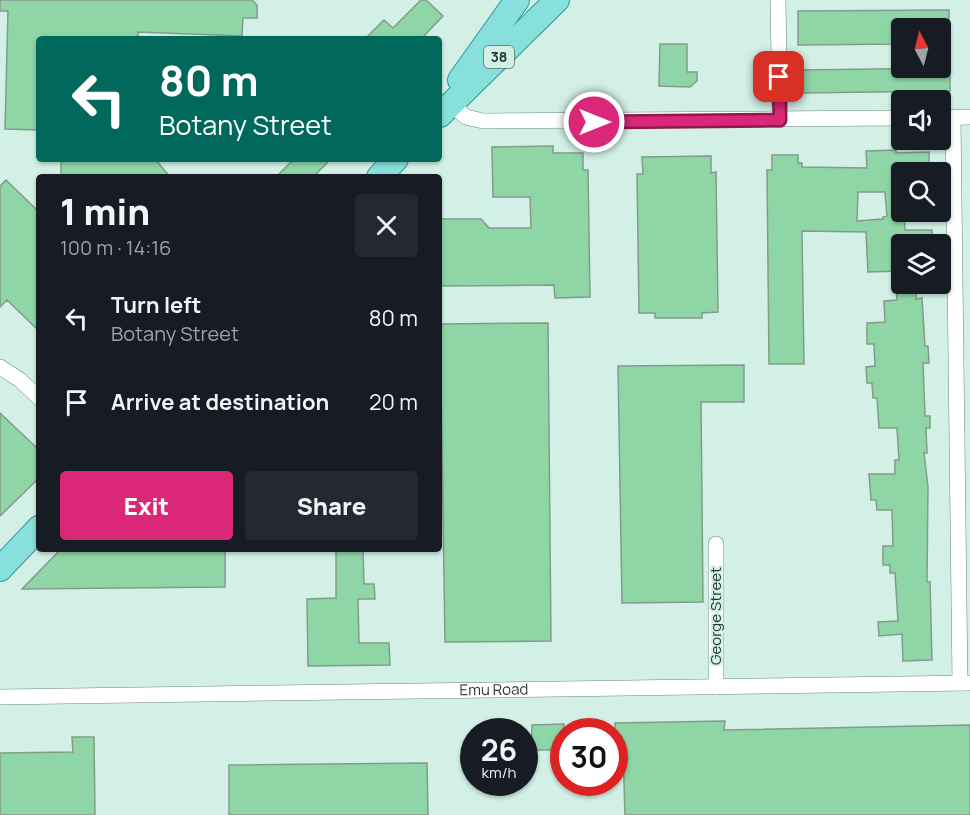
<!DOCTYPE html>
<html lang="en">
<head>
<meta charset="utf-8">
<style>
  body { margin:0; font-family:Manrope,sans-serif; background:#242831; color:#f1f3f6; height:100vh; display:flex; flex-direction:column; font-size:22px; white-space:nowrap }
  * { box-sizing:border-box; margin:0 }
  p { font-size:20px; color:#9ea1a6 }
  .icon { flex:none; width:33px; height:33px; fill:none; stroke:currentColor; stroke-width:2; stroke-linecap:round; stroke-linejoin:round }
  .map { position:relative; flex:1; overflow:hidden }
  .panel { position:absolute; left:36px; top:174px; width:406px; height:378px; display:flex; flex-direction:column; background:#171b24; border-radius:6px; box-shadow:0 2px 4px #0004 }
  .panel>* { flex:none }
  .banner { position:absolute; left:36px; top:36px; width:406px; height:126px; border-radius:6px; box-shadow:0 2px 4px #0004; background:#00695c; color:#fff; overflow:hidden }
  .needle { width:39px; rotate:353deg }
  .fabs { position:absolute; left:891px; top:18px; display:grid; gap:12px }
  .fabs a { display:grid; place-items:center; width:60px; height:60px; border-radius:6px; background:#171b24; box-shadow:0 2px 4px #0004; font-size:30px }
  .speed { position:absolute; left:460px; top:718px; display:flex; gap:12px; font-size:30px; font-weight:700; text-align:center }
  .speed>* { display:grid; place-content:center; width:78px; height:78px; border-radius:50%; background:#171b24; box-shadow:0 2px 4px #0004; line-height:1 }
  .speed small { font-size:15px; font-weight:400 }
  .speed .limit { border:9px solid #d22; background:#fff; color:#111 }
  .pin { position:absolute; display:grid; place-items:center; width:51px; height:51px; color:#fff; margin:-26px; border-radius:12px; box-shadow:0 3px 9px #0006 }
  .me { position:absolute; width:66px; margin:-33px; rotate:90deg; stroke-linejoin:round; filter:drop-shadow(0 0 4px #0008) }
  .turn { display:flex; align-items:center; gap:21px; height:126px; padding:0 24px; font-size:27px }
  .turn .icon { width:78px; height:78px; stroke-width:2.5 }
  .turn b { display:block; font-size:42px; line-height:51px }
  .round { display:grid; place-items:center; flex:none; width:63px; height:63px; border-radius:6px; background:#242831 }
  .head { display:flex; align-items:center; justify-content:space-between; height:102px; padding:0 24px }
  h1 { font-size:36px; font-weight:800; line-height:45px }
  .primary-button { display:flex; gap:12px; margin-top:auto; padding:12px 24px }
  .primary-button a { flex:1; height:69px; border-radius:6px; background:#db2777; color:#fff; font-size:24px; font-weight:800; line-height:69px; text-align:center }
  .primary-button a+a { background:#242831; color:#f1f3f6 }
  ul { padding:0; list-style:none }
  li { display:flex; align-items:center; gap:18px; height:84px; padding:0 24px }
  li div { flex:1 }
  li b { display:block; font-size:22px }
  li em { font-style:normal }
  .map>svg:first-child { display:block }
  .building { fill:#8fd6a7; stroke:#849a8a; stroke-width:1.5; fill-rule:evenodd }
  .lines { fill:none; stroke-linecap:round; stroke-linejoin:round }
  .minor-casing { stroke:#6b877e; stroke-width:16 }
  .primary-casing { stroke:#339793; stroke-width:26 }
  .minor { stroke:#fff; stroke-width:15 }
  .primary { stroke:#88e0dd; stroke-width:24 }
  .route-casing { stroke:#8e194d; stroke-width:15 }
  .route { stroke:#db2777; stroke-width:10 }
  .labels { text-anchor:middle; stroke-width:4.5; stroke-linejoin:round; paint-order:stroke }
  .shield { fill:#d2f0e6; stroke:#5c6e68; stroke-width:1.5 }
  .shield-label { font-size:14px; font-weight:bold; fill:#2a3632 }
  .street-label { font-size:15px; fill:#2a3632; stroke:#d2f0e6 }
</style>
</head>
<body>
<div class="map">
<svg width="970" height="815" viewBox="0 0 970 815">
  <rect width="100%" height="100%" fill="#d2f0e6"/>
  <path class="building" d="M 0,0 L 252,0 L 257,5 L 257,18 L 243,18 L 242,36 L 138,32 L 138,39 L 39,39 L 39,130 L 5,129 L 8,11 L 0,11 Z
    M 421,0 L 426,0 L 443,16 L 421,39 L 365,39 L 384,20 L 393,28 Z
    M 949,10 L 949,28 L 902,28 L 902,44 L 798,45 L 798,11 Z
    M 660,44 L 687,44 L 687,72 L 697,72 L 697,81 L 690,87 L 659,86 Z
    M 950,68 L 950,91 L 800,93 L 800,70 Z
    M 553,146 L 553,153 L 583,153 L 583,170 L 588,170 L 590,297 L 555,298 L 554,285 L 440,286 L 440,219 L 481,219 L 489,228 L 531,228 L 530,197 L 493,197 L 492,147 Z
    M 896,150 L 896,153 L 929,152 L 929,172 L 902,172 L 902,212 L 904,212 L 905,230 L 932,230 L 933,244 L 902,244 L 902,271 L 868,272 L 866,232 L 802,231 L 804,364 L 769,364 L 767,170 L 772,170 L 772,155 L 798,155 L 798,163 L 802,163 L 802,167 L 867,168 L 866,151 ZM 858,192 L 885,192 L 887,216 L 883,217 L 883,219 L 857,221 Z
    M 711,156 L 711,173 L 716,172 L 718,312 L 702,313 L 702,318 L 655,318 L 655,313 L 639,313 L 637,174 L 643,174 L 642,157 Z
    M 61,159 L 155,159 L 170,177 L 61,177 Z
    M 294,159 L 331,159 L 313,177 L 276,177 Z
    M 6,180 L 39,212 L 39,331 L 7,300 L 0,307 L 0,186 Z
    M 896,284 L 916,284 L 916,299 L 922,298 L 925,346 L 928,346 L 929,363 L 923,363 L 925,416 L 930,416 L 930,428 L 926,428 L 927,453 L 924,453 L 928,487 L 927,582 L 930,582 L 932,660 L 903,661 L 902,634 L 879,636 L 878,622 L 898,621 L 895,573 L 890,573 L 890,565 L 883,565 L 883,546 L 893,546 L 892,510 L 877,510 L 876,500 L 871,500 L 869,474 L 895,474 L 895,460 L 899,460 L 897,428 L 879,428 L 877,398 L 873,398 L 872,383 L 867,383 L 866,367 L 875,366 L 874,344 L 867,344 L 867,323 L 885,322 L 884,301 L 897,300 Z
    M 548,323 L 551,641 L 445,642 L 440,324 Z
    M 744,365 L 744,402 L 701,402 L 703,602 L 622,603 L 618,366 Z
    M 0,413 L 39,450 L 39,478 L 0,516 Z
    M 61,549 L 225,549 L 225,587 L 22,589 Z
    M 336,549 L 363,549 L 364,584 L 374,584 L 375,599 L 358,599 L 359,643 L 389,643 L 390,665 L 308,666 L 307,599 L 336,598 Z
    M 725,721 L 724,730 L 970,725 L 970,815 L 625,815 L 623,749 L 615,749 L 615,723 Z
    M 564,724 L 564,750 L 531,750 L 532,725 Z
    M 72,737 L 94,737 L 95,815 L 0,815 L 0,753 L 73,752 Z
    M 427,763 L 428,815 L 229,815 L 229,765 Z"/>
  <g class="lines">
    <defs>
      <g id="minor">
        <path d="M 778,0 L 780,120"/>
        <path d="M 451,104 L 466,117 L 483,121 L 902,118"/>
        <path d="M 940,118 L 970,117"/>
        <path d="M 953,118 L 960,683"/>
        <path d="M 0,367 L 20,380 L 39,398"/>
        <path d="M 716,687 L 716,544"/>
        <path id="s1" d="M 0,697 L 970,683"/>
      </g>
      <path id="primary" d="M 460,80 L 517,0
        M 440,115 L 557,0
        M 379,177 L 396,159
        M 0,569 L 39,528"/>
    </defs>
    <use href="#minor" class="minor-casing"/>
    <use href="#primary" class="primary-casing"/>
    <use href="#minor" class="minor"/>
    <use href="#primary" class="primary"/>
  </g>
  <g class="lines">
    <defs>
      <path id="route" d="M 594,122 L 780,120 L 779,77"/>
    </defs>
    <use href="#route" class="route-casing"/>
    <use href="#route" class="route"/>
  </g>
  <g class="labels">
    <rect class="shield" x="484" y="46" width="30" height="22" rx="4.5"/>
    <g class="shield-label">
      <text x="499" y="62">38</text>
    </g>
    <g class="street-label">
      <text transform="translate(716 616) rotate(-90)" y="5">George Street</text>
      <text dy="5" stroke="none"><textPath href="#s1" startOffset="494">Emu Road</textPath></text>
    </g>
  </g>
</svg>
<div class="fabs">
<a><svg class="needle" viewBox="-14 -14 28 28"><path d="M0-13l5 13h-10z" fill="#e53935"/><path d="M0 13l5-13h-10z" fill="#9ea1a6"/></svg></a>
<a><svg class="icon" aria-label="sound" viewBox="0 0 24 24"><path d="M4 9h4l5-4v14l-5-4H4zM17 9q2 3 0 6"/></svg></a>
<a><svg class="icon" aria-label="search" viewBox="0 0 24 24"><circle cx="10" cy="10" r="6"/><path d="M15 15l6 6"/></svg></a>
<a><svg class="icon" aria-label="layers" viewBox="0 0 24 24"><path d="M12 4l9 5-9 5-9-5zM3 14l9 5 9-5"/></svg></a>
</div>
<div class="speed"><div>26<small>km/h</small></div><div class="limit">30</div></div>
<div class="pin" style="left:779px;top:77px;background:#d93025"><svg class="icon" aria-label="arrive" viewBox="0 0 24 24"><path d="M6 21V4h12l-3 4 3 4H6"/></svg></div>
<svg class="me" style="left:594px;top:122px" viewBox="-20 -20 40 40"><circle r="17" fill="#db2777" stroke="#fff" stroke-width="3"/><path d="M0-11L8 9 0 5-8 9z" fill="#fff"/></svg>
<div class="banner">
<div class="turn"><svg class="icon" aria-label="left" viewBox="0 0 24 24"><path d="M17 20v-9H6M10 6l-5 5 5 5"/></svg><div><b>80 m</b>Botany Street</div></div>
</div>
<section class="panel">
<div class="head"><div><h1>1 min</h1><p>100 m · 14:16</p></div><a class="round"><svg class="icon" aria-label="close" viewBox="0 0 24 24"><path d="M6 6l12 12M18 6L6 18"/></svg></a></div>
<ul>
<li><svg class="icon" aria-label="left" viewBox="0 0 24 24"><path d="M17 20v-9H6M10 6l-5 5 5 5"/></svg><div><b>Turn left</b><p>Botany Street</p></div><em>80 m</em></li>
<li><svg class="icon" aria-label="arrive" viewBox="0 0 24 24"><path d="M6 21V4h12l-3 4 3 4H6"/></svg><div><b>Arrive at destination</b></div><em>20 m</em></li>
</ul>
<div class="primary-button"><a>Exit</a><a>Share</a></div>
</section>
</div>
</body>
</html>
